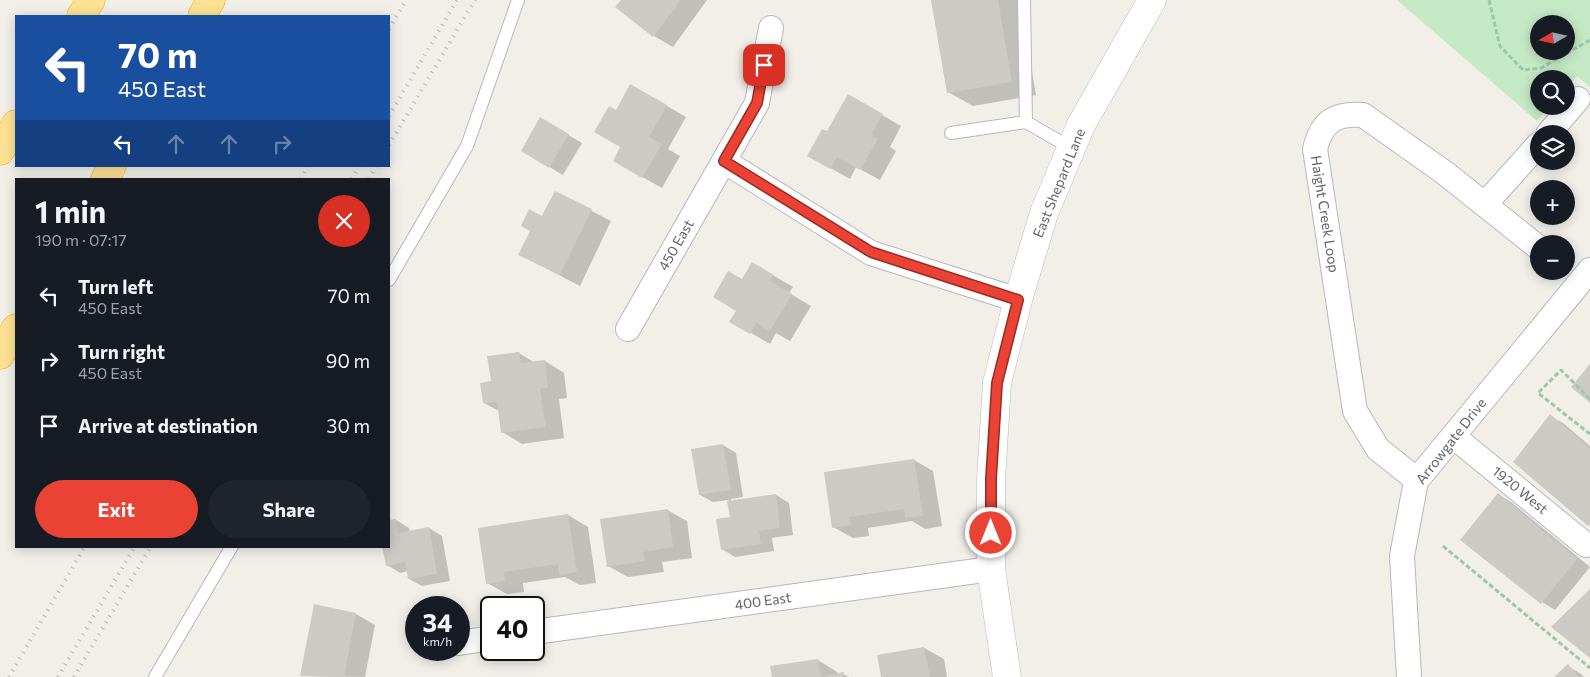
<!DOCTYPE html>
<html lang="en">
<head>
<meta charset="utf-8">
<style>
  body { margin:0; font-family:Commissioner,sans-serif; background:#20242c; color:#f1f3f6; height:100vh; display:flex; flex-direction:column; font-size:19px; white-space:nowrap }
  * { box-sizing:border-box; margin:0 }
  p { font-size:16px; color:#9ea1a6 }
  .icon { flex:none; width:28px; height:28px; fill:none; stroke:currentColor; stroke-width:2; stroke-linecap:round; stroke-linejoin:round }
  .map { position:relative; flex:1; overflow:hidden }
  .drawer { position:absolute; left:15px; top:178px; width:375px; height:370px; display:flex; flex-direction:column; background:#171b24; border-radius:0px; box-shadow:0 2px 12px #0003 }
  .drawer>* { flex:none }
  .banner { position:absolute; left:15px; top:15px; width:375px; height:152px; border-radius:0px; box-shadow:0 2px 12px #0003; background:#1a4fa0; color:#fff; overflow:hidden }
  .needle { width:32px; rotate:261deg }
  .tools { position:absolute; left:1530px; top:15px; display:grid; gap:10px }
  .tools a { display:grid; place-items:center; width:45px; height:45px; border-radius:50%; background:#171b24; box-shadow:0 2px 12px #0003; font-size:25px }
  .speed { position:absolute; left:405px; top:596px; display:flex; gap:10px; font-size:25px; font-weight:700; text-align:center }
  .speed>* { display:grid; place-content:center; width:65px; height:65px; border-radius:50%; background:#171b24; box-shadow:0 2px 12px #0003; line-height:1 }
  .speed small { font-size:12px; font-weight:400 }
  .speed .limit { border:2px solid #111; border-radius:8px; background:#fff; color:#111 }
  .pin { position:absolute; display:grid; place-items:center; width:42px; height:42px; color:#fff; margin:-21px; border-radius:10px; box-shadow:0 2px 8px #0006 }
  .me { position:absolute; width:55px; margin:-28px; rotate:0deg; stroke-linejoin:round; filter:drop-shadow(0 0 4px #0008) }
  .turn { display:flex; align-items:center; gap:18px; height:105px; padding:0 20px; font-size:22px }
  .turn .icon { width:65px; height:65px; stroke-width:2.5 }
  .turn b { display:block; font-size:35px; line-height:42px }
  .lanes { display:flex; align-items:center; height:48px; padding:0 20px; background:#0003; justify-content:center; gap:25px; direction:ltr }
  .lanes .off { opacity:.35 }
  .round { display:grid; place-items:center; flex:none; width:52px; height:52px; border-radius:26px; background:#20242c }
  .summary { display:flex; align-items:center; justify-content:space-between; height:85px; padding:0 20px }
  h1 { font-size:30px; font-weight:700; line-height:38px }
  .action { display:flex; gap:10px; margin-top:auto; padding:10px 20px }
  .action a { flex:1; height:58px; border-radius:30px; background:#ea4335; color:#fff; font-size:20px; font-weight:700; line-height:58px; text-align:center }
  .action a+a { background:#20242c; color:#f1f3f6 }
  ul { padding:0; list-style:none }
  li { display:flex; align-items:center; gap:15px; height:65px; padding:0 20px }
  li div { flex:1 }
  li b { display:block; font-size:19px }
  li em { font-style:normal }
  .map>svg:first-child { display:block }
  .green { fill:#c5e8c5; fill-rule:evenodd }
  .shadow { fill:#0003 }
  .building { fill:#cccac5 }
  .lines { fill:none; stroke-linecap:round; stroke-linejoin:round }
  .lane-casing { stroke:#b5b8bc; stroke-width:14 }
  .street-casing { stroke:#b5b8bc; stroke-width:26 }
  .secondary-casing { stroke:#b6babf; stroke-width:29 }
  .highway-casing { stroke:#f9ab00; stroke-width:29 }
  .path { stroke:#9cc7a9; stroke-width:3; stroke-dasharray:5 2.5; stroke-linecap:butt }
  .lane { stroke:#fff; stroke-width:12 }
  .street { stroke:#fff; stroke-width:24 }
  .secondary { stroke:#fff; stroke-width:28 }
  .highway { stroke:#fde293; stroke-width:28 }
  .rail { stroke:#b6b7b8; stroke-width:4; stroke-dasharray:1 6; stroke-linecap:butt }
  .route-casing { stroke:#982c22; stroke-width:12 }
  .route { stroke:#ea4335; stroke-width:9 }
  .labels { text-anchor:middle; stroke-width:4; stroke-linejoin:round; paint-order:stroke }
  .street-label { font-size:14px; fill:#5f6368; stroke:#fff }
</style>
</head>
<body>
<div class="map">
<svg width="1590" height="677" viewBox="0 0 1590 677">
  <rect width="100%" height="100%" fill="#f1efe8"/>
  <path class="green" d="M 1397,0 L 1590,0 L 1590,87 L 1577,76 L 1566,89 L 1566,79 L 1539,79 L 1539,106 L 1550,106 L 1537,121 ZM 1539,24 L 1566,24 L 1566,51 L 1539,51 Z"/>
  <path class="shadow" d="M 622,0 L 707,0 L 673,47 L 654,36 Z
    M 933,0 L 1020,0 L 1036,95 L 973,106 L 948,92 Z
    M 631,85 L 686,117 L 668,149 L 680,156 L 662,188 L 614,161 L 622,147 L 617,111 Z
    M 849,96 L 901,126 L 890,147 L 896,151 L 880,180 L 856,167 L 850,179 L 809,156 L 828,133 Z
    M 541,119 L 582,143 L 563,175 L 522,151 Z
    M 555,192 L 611,221 L 580,286 L 520,255 Z
    M 752,263 L 793,287 L 789,293 L 811,306 L 790,341 L 776,333 L 770,344 L 731,321 L 737,310 L 742,281 Z
    M 519,353 L 535,363 L 545,361 L 564,373 L 567,398 L 559,399 L 564,438 L 522,444 L 502,432 L 499,411 L 484,403 L 492,382 Z
    M 1550,416 L 1563,423 L 1590,446 L 1590,526 Z
    M 723,445 L 736,453 L 743,497 L 731,499 L 731,502 L 776,495 L 789,503 L 793,535 L 772,538 L 774,551 L 735,557 L 722,549 L 731,518 L 729,500 L 713,502 L 700,495 Z
    M 914,460 L 933,471 L 942,526 L 925,529 L 912,521 L 868,528 L 869,536 L 853,538 L 833,527 Z
    M 1498,494 L 1511,502 L 1590,567 L 1555,610 L 1542,602 Z
    M 667,510 L 687,521 L 692,558 L 662,562 L 664,572 L 628,577 L 608,566 Z
    M 568,515 L 588,527 L 596,583 L 580,585 L 565,577 L 523,583 L 524,592 L 507,594 L 487,583 Z
    M 396,520 L 409,528 L 410,532 L 429,528 L 442,536 L 450,581 L 422,586 L 409,579 L 408,571 L 400,573 L 387,565 L 389,522 Z
    M 315,606 L 356,614 L 375,625 L 365,677 L 302,676 Z
    M 924,648 L 944,659 L 947,677 L 882,677 Z
    M 818,660 L 837,672 L 838,674 L 843,674 L 849,677 L 773,677 Z
    M 1568,666 L 1581,674 L 1584,677 L 1556,677 Z"/>
  <path class="building" d="M 621,0 L 681,0 L 653,37 L 615,7 Z
    M 931,0 L 998,0 L 1012,82 L 947,93 Z
    M 630,84 L 667,105 L 649,137 L 662,144 L 642,178 L 613,161 L 620,147 L 594,132 L 609,106 L 616,110 Z
    M 848,94 L 883,114 L 871,135 L 878,139 L 860,170 L 837,157 L 830,169 L 807,156 L 822,129 L 827,131 Z
    M 540,117 L 569,134 L 549,168 L 521,151 Z
    M 555,191 L 592,209 L 560,275 L 518,255 L 530,231 L 521,226 L 529,209 L 542,216 Z
    M 752,262 L 774,275 L 770,281 L 792,294 L 770,331 L 756,323 L 750,334 L 729,322 L 736,311 L 713,297 L 728,271 L 742,279 Z
    M 519,352 L 521,363 L 545,360 L 548,387 L 540,389 L 546,427 L 501,433 L 497,402 L 483,403 L 480,383 L 491,381 L 487,356 Z
    M 1590,364 L 1590,403 L 1571,387 Z
    M 1550,414 L 1590,448 L 1590,524 L 1588,526 L 1513,462 Z
    M 723,444 L 731,490 L 699,495 L 691,449 Z
    M 914,459 L 923,516 L 905,518 L 904,509 L 849,517 L 850,525 L 832,528 L 824,472 Z
    M 1498,493 L 1577,559 L 1541,604 L 1460,540 Z
    M 776,494 L 780,528 L 759,531 L 761,544 L 721,550 L 716,519 L 730,517 L 727,501 Z
    M 668,509 L 673,547 L 643,552 L 645,561 L 607,567 L 600,519 Z
    M 568,514 L 577,572 L 559,575 L 558,564 L 504,572 L 505,581 L 486,584 L 478,528 Z
    M 396,519 L 398,533 L 429,527 L 437,574 L 408,579 L 405,562 L 386,566 L 382,546 L 389,546 L 389,520 Z
    M 1590,589 L 1590,658 L 1551,627 Z
    M 314,604 L 356,613 L 344,677 L 300,676 Z
    M 924,647 L 930,677 L 881,677 L 877,655 Z
    M 818,659 L 821,676 L 844,672 L 844,677 L 772,677 L 770,666 Z
    M 1568,664 L 1579,677 L 1554,677 Z"/>
  <g class="lines">
    <defs>
      <path id="lane" d="M 1024,0 L 1026,122
        M 951,133 L 1026,122 L 1071,148
        M 389,280 L 467,146 L 518,0
        M 155,677 L 232,546"/>
      <path id="street" d="M 1548,134 L 1578,99
        M 724,161 L 871,253 L 1018,300
        M 1485,204 L 1539,144
        M 628,329 L 757,103 L 771,28
        M 1453,436 L 1586,545
        M 1417,480 L 1378,449 L 1355,411 L 1315,149 C 1322,121 1335,113 1363,115 L 1445,173 L 1539,248
        M 534,632 L 991,569
        M 459,643 L 491,638
        M 1409,677 L 1402,556 L 1416,481 L 1590,270"/>
      <path id="secondary" d="M 1007,677 L 991,569 L 991,479 L 997,383 L 1018,300 L 1044,213 L 1081,125 L 1152,0"/>
      <path id="highway" d="M 81,16 L 91,0
        M 202,16 L 211,0
        M 0,151 L 16,124
        M 105,179 L 112,166
        M 0,355 L 16,328"/>
    </defs>
    <use href="#lane" class="lane-casing"/>
    <use href="#street" class="street-casing"/>
    <use href="#secondary" class="secondary-casing"/>
    <use href="#highway" class="highway-casing"/>
    <path class="path" d="M 1489,0 L 1500,46 L 1523,70 L 1541,68 L 1590,40
      M 1590,399 L 1561,370 L 1538,393 L 1590,434
      M 1443,546 L 1590,668"/>
    <use href="#lane" class="lane"/>
    <use href="#street" class="street"/>
    <use href="#secondary" class="secondary"/>
    <use href="#highway" class="highway"/>
    <path class="rail" d="M 389,29 L 406,0
      M 389,116 L 457,0
      M 389,145 L 475,0
      M 301,179 L 308,166
      M 352,179 L 359,166
      M 369,179 L 376,166
      M 9,677 L 85,546
      M 58,677 L 135,546
      M 74,677 L 151,546"/>
  </g>
  <g class="lines">
    <defs>
      <path id="route" d="M 764,65 L 757,103 L 724,161 L 871,252 L 1018,300 L 997,383 L 991,479 L 991,533"/>
    </defs>
    <use href="#route" class="route-casing"/>
    <use href="#route" class="route"/>
  </g>
  <g class="labels">
    <g class="street-label">
      <text transform="translate(1059 183) rotate(-68)" y="5">East Shepard Lane</text>
      <text transform="translate(1325 214) rotate(81)" y="5">Haight Creek Loop</text>
      <text transform="translate(676 245) rotate(-60)" y="5">450 East</text>
      <text transform="translate(1451 441) rotate(-52)" y="5">Arrowgate Drive</text>
      <text transform="translate(1520 490) rotate(39)" y="5">1920 West</text>
      <text transform="translate(763 601) rotate(-8)" y="5">400 East</text>
    </g>
  </g>
</svg>
<div class="tools">
<a><svg class="needle" viewBox="-14 -14 28 28"><path d="M0-13l5 13h-10z" fill="#e53935"/><path d="M0 13l5-13h-10z" fill="#9ea1a6"/></svg></a>
<a><svg class="icon" aria-label="search" viewBox="0 0 24 24"><circle cx="10" cy="10" r="6"/><path d="M15 15l6 6"/></svg></a>
<a><svg class="icon" aria-label="layers" viewBox="0 0 24 24"><path d="M12 4l9 5-9 5-9-5zM3 14l9 5 9-5"/></svg></a>
<a>+</a>
<a>−</a>
</div>
<div class="speed"><div>34<small>km/h</small></div><div class="limit">40</div></div>
<div class="pin" style="left:764px;top:65px;background:#d93025"><svg class="icon" aria-label="arrive" viewBox="0 0 24 24"><path d="M6 21V4h12l-3 4 3 4H6"/></svg></div>
<svg class="me" style="left:991px;top:533px" viewBox="-20 -20 40 40"><circle r="17" fill="#ea4335" stroke="#fff" stroke-width="3"/><path d="M0-11L8 9 0 5-8 9z" fill="#fff"/></svg>
<div class="banner">
<div class="turn"><svg class="icon" aria-label="left" viewBox="0 0 24 24"><path d="M17 20v-9H6M10 6l-5 5 5 5"/></svg><div><b>70 m</b>450 East</div></div>
<div class="lanes"><svg class="icon" aria-label="left" viewBox="0 0 24 24"><path d="M17 20v-9H6M10 6l-5 5 5 5"/></svg><svg class="icon off" aria-label="ahead" viewBox="0 0 24 24"><path d="M12 20V5M6 11l6-6 6 6"/></svg><svg class="icon off" aria-label="ahead" viewBox="0 0 24 24"><path d="M12 20V5M6 11l6-6 6 6"/></svg><svg class="icon off" aria-label="right" viewBox="0 0 24 24"><path d="M7 20v-9h11M14 6l5 5-5 5"/></svg></div>
</div>
<section class="drawer">
<div class="summary"><div><h1>1 min</h1><p>190 m · 07:17</p></div><a class="round" style="background:#d93025;color:#fff"><svg class="icon" aria-label="close" viewBox="0 0 24 24"><path d="M6 6l12 12M18 6L6 18"/></svg></a></div>
<ul>
<li><svg class="icon" aria-label="left" viewBox="0 0 24 24"><path d="M17 20v-9H6M10 6l-5 5 5 5"/></svg><div><b>Turn left</b><p>450 East</p></div><em>70 m</em></li>
<li><svg class="icon" aria-label="right" viewBox="0 0 24 24"><path d="M7 20v-9h11M14 6l5 5-5 5"/></svg><div><b>Turn right</b><p>450 East</p></div><em>90 m</em></li>
<li><svg class="icon" aria-label="arrive" viewBox="0 0 24 24"><path d="M6 21V4h12l-3 4 3 4H6"/></svg><div><b>Arrive at destination</b></div><em>30 m</em></li>
</ul>
<div class="action"><a>Exit</a><a>Share</a></div>
</section>
</div>
</body>
</html>
